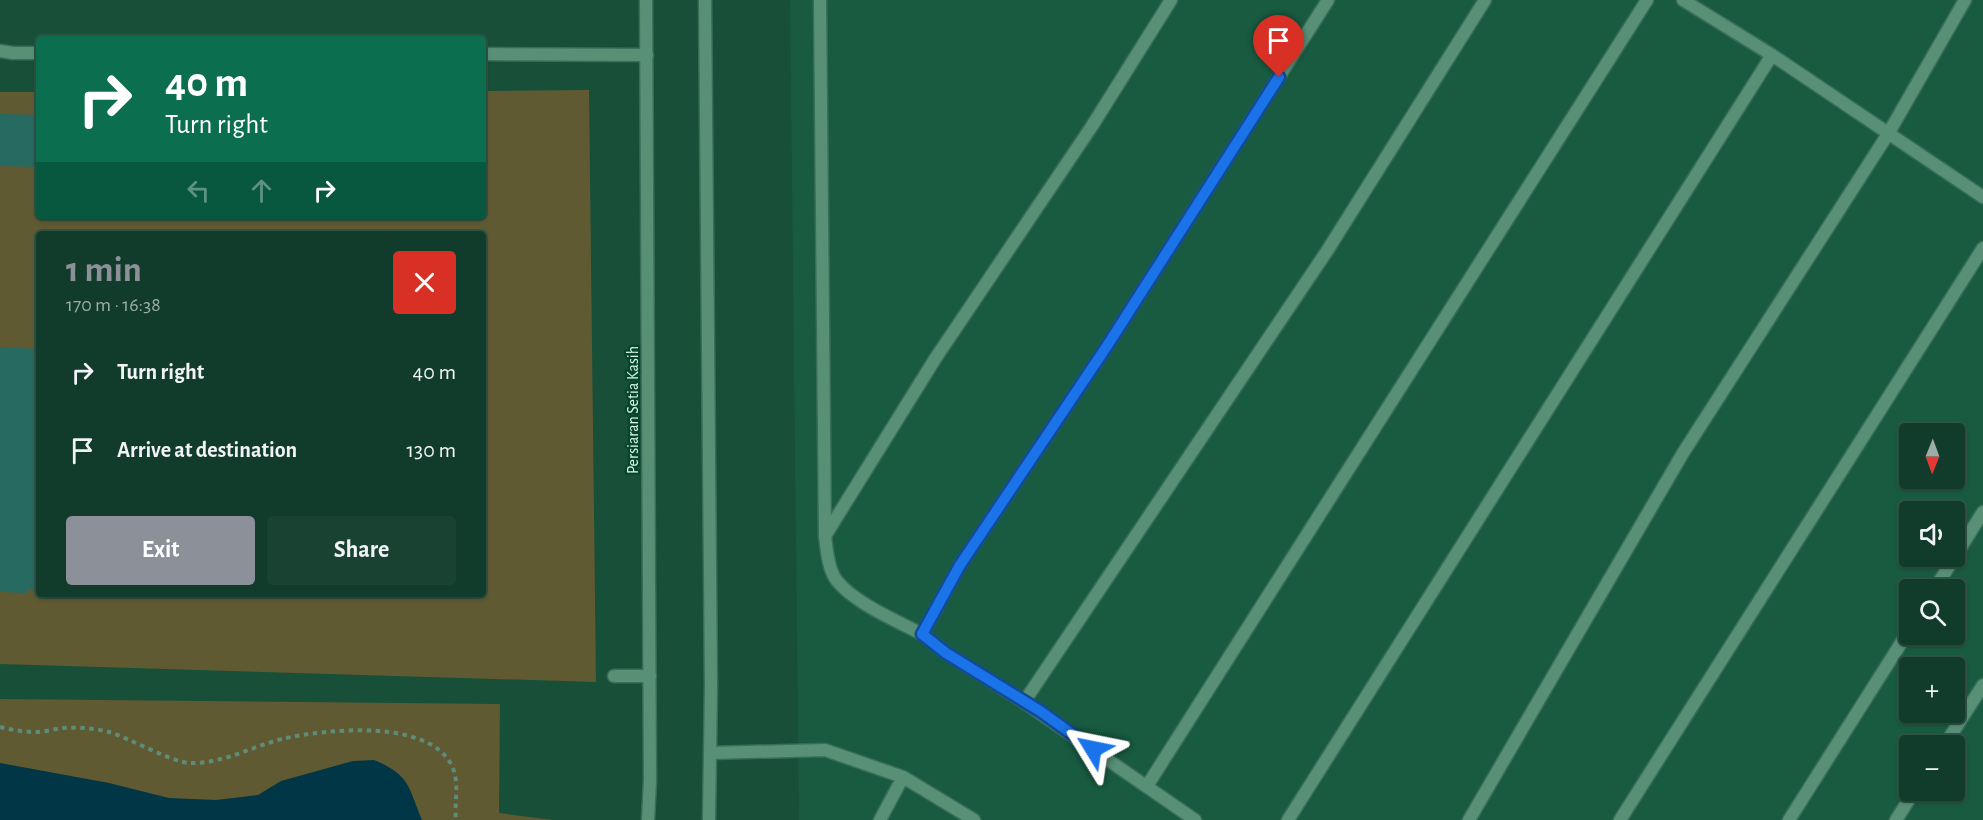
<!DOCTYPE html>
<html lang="en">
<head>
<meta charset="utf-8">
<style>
  body { margin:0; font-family:"Alegreya Sans",sans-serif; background:#1a4232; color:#f1f3f6; height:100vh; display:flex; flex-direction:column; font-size:22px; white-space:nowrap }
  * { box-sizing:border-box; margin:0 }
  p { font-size:20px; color:#9cada8 }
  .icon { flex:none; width:33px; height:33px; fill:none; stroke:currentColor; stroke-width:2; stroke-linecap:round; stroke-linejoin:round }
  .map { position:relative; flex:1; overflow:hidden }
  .sheet { position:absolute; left:36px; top:231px; width:450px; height:366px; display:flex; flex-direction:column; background:#113b2a; border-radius:6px; box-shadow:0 2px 4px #0004,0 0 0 2px #305547 }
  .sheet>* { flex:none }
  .guide { position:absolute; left:36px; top:36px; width:450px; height:183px; border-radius:6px; box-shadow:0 2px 4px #0004,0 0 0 2px #305547; background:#0b6e4f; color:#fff; overflow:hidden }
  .needle { width:39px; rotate:181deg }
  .fabs { position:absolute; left:1899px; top:423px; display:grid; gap:12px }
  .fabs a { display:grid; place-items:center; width:66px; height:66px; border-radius:6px; background:#113b2a; box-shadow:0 2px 4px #0004,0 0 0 2px #305547; font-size:30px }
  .pin { position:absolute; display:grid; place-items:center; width:51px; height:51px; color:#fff; margin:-62px -26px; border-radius:50% 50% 50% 0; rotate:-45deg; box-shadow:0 0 6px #0007 }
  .pin .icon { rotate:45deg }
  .me { position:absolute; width:66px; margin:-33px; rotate:305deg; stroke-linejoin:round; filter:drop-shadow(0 0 4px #0008) }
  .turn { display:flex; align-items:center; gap:21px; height:126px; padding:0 30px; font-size:27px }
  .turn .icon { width:78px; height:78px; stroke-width:2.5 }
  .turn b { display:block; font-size:42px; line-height:51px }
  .lanes { display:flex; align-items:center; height:57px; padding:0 30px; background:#0003; justify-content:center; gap:30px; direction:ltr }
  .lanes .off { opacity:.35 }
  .round { display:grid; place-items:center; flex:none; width:63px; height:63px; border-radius:6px; background:#1a4232 }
  .headline { display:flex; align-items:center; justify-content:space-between; height:102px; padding:0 30px }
  h1 { font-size:36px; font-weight:700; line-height:45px; color:#8c9099 }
  .primary-button { display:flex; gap:12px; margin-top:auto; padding:12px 30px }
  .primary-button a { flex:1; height:69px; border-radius:6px; background:#8c9099; color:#fff; font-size:24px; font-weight:700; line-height:69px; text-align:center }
  .primary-button a+a { background:#1a4232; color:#f1f3f6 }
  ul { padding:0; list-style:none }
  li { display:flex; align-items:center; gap:18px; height:78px; padding:0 30px }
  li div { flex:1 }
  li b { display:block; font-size:22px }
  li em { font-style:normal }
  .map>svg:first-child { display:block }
  .built { fill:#185b41; fill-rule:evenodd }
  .green { fill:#5f5a32; fill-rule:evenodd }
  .water { fill:#003645 }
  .building { fill:#266a61 }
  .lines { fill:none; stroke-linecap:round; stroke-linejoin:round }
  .service-casing { stroke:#3a6d58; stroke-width:15 }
  .minor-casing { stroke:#3a6d58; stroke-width:15 }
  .tertiary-casing { stroke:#3a6d58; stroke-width:15 }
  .path { stroke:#5e8c78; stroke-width:4; stroke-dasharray:4.5 4.5; stroke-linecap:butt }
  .service { stroke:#589076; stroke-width:12 }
  .minor { stroke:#589076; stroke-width:12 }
  .tertiary { stroke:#589076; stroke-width:12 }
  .route-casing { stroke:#114b97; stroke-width:15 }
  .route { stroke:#1a73e8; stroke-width:10 }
  .labels { text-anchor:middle; stroke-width:4.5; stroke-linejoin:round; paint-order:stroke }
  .street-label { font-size:16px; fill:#daf6e8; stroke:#07442e }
</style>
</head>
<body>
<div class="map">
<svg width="1983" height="820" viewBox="0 0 1983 820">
  <rect width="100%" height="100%" fill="#174f38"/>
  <path class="built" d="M 790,0 L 1983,0 L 1983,820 L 799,820 ZM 1910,434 L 1954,434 L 1954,478 L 1910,478 ZM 1910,512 L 1954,512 L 1954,556 L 1910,556 ZM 1910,590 L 1954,590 L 1954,634 L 1910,634 ZM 1910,668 L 1954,668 L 1954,712 L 1910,712 ZM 1910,746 L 1954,746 L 1954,790 L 1910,790 Z"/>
  <path class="green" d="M 589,90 L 596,682 L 0,664 L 0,92 L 39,92 L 39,216 L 483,216 L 483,91 ZM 39,234 L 483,234 L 483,594 L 39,594 Z
    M 0,699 L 500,704 L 499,813 L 553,820 L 0,820 Z"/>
  <path class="water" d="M 374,760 C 410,775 408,786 422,820 L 0,820 L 0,763 L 109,783 L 169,798 L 216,800 L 258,795 L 281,781 L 353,761 Z"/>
  <path class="building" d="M 0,114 L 39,115 L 39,167 L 0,166 Z
    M 0,347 L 39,349 L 39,590 L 27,589 L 27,593 L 0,592 Z"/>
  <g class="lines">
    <defs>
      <path id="service" d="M 820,0 L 825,536
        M 1683,0 L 1772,55 L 1983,197
        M 1934,590 L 1983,512
        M 922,634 C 897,621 856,604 837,581 C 828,569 827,551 825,536 L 935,359 L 1092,126 L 1171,0
        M 1024,702 L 946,653 L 922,634 L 960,565 L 1107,346 L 1328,0
        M 1944,746 L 1983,685
        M 710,753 L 825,750 L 903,777 L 974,820
        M 1147,786 L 1647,0
        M 880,820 L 903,777
        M 1195,820 L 1024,702 L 1327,251 L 1485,0
        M 1288,820 L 1772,55
        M 1469,820 L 1683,453 L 1888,134 L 1965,0
        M 1620,820 L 1983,248
        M 1789,820 L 1910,629
        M 1896,820 L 1915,790"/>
      <path id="minor" d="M 0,51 L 13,53 L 39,53
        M 483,54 L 647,55
        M 614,676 L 650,676"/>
      <path id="tertiary" d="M 646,0 L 650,780 L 648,820
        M 705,0 L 711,686 L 709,820"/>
    </defs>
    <use href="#service" class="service-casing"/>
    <use href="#minor" class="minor-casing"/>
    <use href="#tertiary" class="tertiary-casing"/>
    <path class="path" d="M 0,727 C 12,730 24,732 36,732 C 45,732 54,729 63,728 C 78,727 94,728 109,732 C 129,738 172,762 189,763 C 223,764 250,747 282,739 C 324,729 429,718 452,766 C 460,783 454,803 456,820"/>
    <use href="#service" class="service"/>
    <use href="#minor" class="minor"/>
    <use href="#tertiary" class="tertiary"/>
  </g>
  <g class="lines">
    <defs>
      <path id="route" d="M 1093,749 L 1040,711 L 946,653 L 922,634 L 960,565 L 1107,346 L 1279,77"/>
    </defs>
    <use href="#route" class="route-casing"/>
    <use href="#route" class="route"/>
  </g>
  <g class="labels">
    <g class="street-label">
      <text transform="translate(632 410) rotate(-90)" y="6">Persiaran Setia Kasih</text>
    </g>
  </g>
</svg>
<div class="fabs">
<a><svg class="needle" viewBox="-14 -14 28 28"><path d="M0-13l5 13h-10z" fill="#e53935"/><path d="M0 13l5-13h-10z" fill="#9cada8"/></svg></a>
<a><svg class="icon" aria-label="sound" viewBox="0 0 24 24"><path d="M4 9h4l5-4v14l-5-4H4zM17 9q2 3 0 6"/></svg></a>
<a><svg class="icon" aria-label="search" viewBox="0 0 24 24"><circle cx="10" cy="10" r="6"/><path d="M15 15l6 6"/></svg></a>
<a>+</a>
<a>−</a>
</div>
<div class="pin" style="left:1279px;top:77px;background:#d93025"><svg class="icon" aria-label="arrive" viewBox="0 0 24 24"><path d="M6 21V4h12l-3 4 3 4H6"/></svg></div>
<svg class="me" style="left:1093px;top:749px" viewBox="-20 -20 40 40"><path d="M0-17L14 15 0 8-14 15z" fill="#1a73e8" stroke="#fff" stroke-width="4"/></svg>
<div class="guide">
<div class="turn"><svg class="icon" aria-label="right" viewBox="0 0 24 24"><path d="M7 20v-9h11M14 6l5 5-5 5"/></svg><div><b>40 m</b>Turn right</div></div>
<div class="lanes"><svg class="icon off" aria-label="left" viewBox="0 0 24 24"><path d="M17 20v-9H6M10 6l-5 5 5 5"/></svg><svg class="icon off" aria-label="ahead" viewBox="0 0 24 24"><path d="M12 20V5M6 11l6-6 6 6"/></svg><svg class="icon" aria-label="right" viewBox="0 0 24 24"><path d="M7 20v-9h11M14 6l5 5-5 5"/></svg></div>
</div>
<section class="sheet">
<div class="headline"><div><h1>1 min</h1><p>170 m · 16:38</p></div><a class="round" style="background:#d93025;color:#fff"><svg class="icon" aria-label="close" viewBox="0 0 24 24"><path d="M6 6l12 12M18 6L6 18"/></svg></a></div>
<ul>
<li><svg class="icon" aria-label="right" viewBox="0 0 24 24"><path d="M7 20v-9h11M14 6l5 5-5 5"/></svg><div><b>Turn right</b></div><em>40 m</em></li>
<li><svg class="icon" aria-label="arrive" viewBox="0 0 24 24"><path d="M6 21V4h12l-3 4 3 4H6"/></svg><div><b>Arrive at destination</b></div><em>130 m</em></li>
</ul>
<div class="primary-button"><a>Exit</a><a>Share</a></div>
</section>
</div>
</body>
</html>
